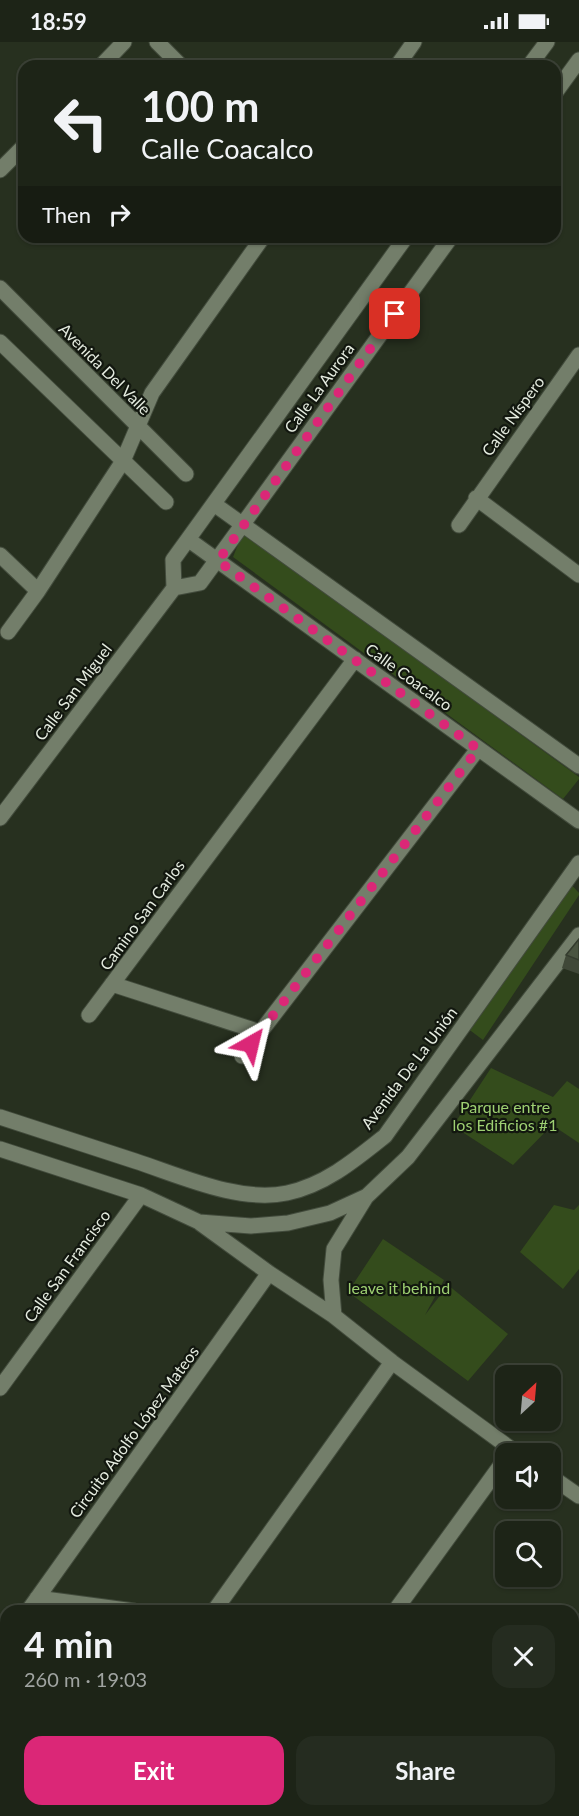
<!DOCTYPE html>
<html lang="en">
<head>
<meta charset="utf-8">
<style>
  body { margin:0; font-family:Lato,sans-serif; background:#252c20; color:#f1f3f6; height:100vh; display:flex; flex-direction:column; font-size:22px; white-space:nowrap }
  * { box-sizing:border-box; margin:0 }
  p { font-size:20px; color:#a0a4a1 }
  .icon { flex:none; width:33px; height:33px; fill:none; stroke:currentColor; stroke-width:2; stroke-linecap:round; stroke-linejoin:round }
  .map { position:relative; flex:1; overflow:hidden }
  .details { position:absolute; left:0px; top:1563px; width:579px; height:212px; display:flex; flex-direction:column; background:#1d2417; border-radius:18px 18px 0 0; box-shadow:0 2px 4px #0004,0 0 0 2px #3b4136 }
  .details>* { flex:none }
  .hud { position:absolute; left:18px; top:18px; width:543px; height:183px; border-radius:18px; box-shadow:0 2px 4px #0004,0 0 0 2px #3b4136; background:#1d2417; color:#f1f3f6; overflow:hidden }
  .needle { width:39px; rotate:26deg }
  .buttons { position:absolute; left:495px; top:1323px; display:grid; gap:12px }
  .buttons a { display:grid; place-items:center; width:66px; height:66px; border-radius:12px; background:#1d2417; box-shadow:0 2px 4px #0004,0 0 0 2px #3b4136; font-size:30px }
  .pin { position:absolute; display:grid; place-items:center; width:51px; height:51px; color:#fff; margin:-26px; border-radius:12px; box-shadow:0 3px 9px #0006 }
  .me { position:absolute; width:66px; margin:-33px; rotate:37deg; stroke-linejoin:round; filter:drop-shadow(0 0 4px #0008) }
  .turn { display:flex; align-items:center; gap:21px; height:126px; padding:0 24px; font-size:27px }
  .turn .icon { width:78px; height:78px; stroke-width:2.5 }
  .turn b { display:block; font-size:42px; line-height:51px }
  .then { display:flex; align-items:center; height:57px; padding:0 24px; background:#0003; gap:12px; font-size:22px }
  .round { display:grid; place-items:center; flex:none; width:63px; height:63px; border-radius:18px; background:#252c20 }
  .overview { display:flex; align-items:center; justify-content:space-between; height:102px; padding:0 24px }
  h1 { font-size:36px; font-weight:700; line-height:45px }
  .primary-button { display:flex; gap:12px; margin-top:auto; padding:12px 24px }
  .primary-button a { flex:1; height:69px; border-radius:18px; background:#db2777; color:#fff; font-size:24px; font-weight:700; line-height:69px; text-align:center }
  .primary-button a+a { background:#252c20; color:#f1f3f6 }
  .status { display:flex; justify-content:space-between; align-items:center; height:42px; padding:0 30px; background:#1d2417; direction:ltr }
  .status svg { height:16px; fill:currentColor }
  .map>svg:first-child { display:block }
  .green { fill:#344c1c }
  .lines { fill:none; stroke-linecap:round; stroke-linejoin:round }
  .river { stroke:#567936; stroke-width:46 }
  .minor-casing { stroke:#424b3c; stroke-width:17 }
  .minor { stroke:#737e6a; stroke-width:15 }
  .wall { fill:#404838 }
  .building { fill:#4a5441; stroke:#343b2e; stroke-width:1.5 }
  .route { stroke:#db2777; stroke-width:10; stroke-dasharray:0 18 }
  .labels { text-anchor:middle; stroke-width:4.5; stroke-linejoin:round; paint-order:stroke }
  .street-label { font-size:16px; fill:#e5ece0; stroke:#12170f }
  .park-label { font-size:16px; fill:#9ed072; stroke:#12170f }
</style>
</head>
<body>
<div class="status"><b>18:59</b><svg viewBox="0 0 49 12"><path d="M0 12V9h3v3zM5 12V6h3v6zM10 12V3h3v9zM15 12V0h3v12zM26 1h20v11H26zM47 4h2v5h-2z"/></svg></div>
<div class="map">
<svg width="579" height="1774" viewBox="0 0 579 1774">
  <rect width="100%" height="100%" fill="#27301f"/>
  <path class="green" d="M 243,490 L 579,735 L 579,737 L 563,757 L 233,515 Z
    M 568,839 L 579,851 L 579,853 L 483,998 L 467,986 Z
    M 491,1026 L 553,1055 L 567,1039 L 579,1047 L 579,1101 L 552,1083 L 513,1123 L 453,1084 Z
    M 554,1163 L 574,1168 L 579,1163 L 579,1227 L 563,1247 L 520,1210 Z
    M 383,1197 L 444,1238 L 425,1273 L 448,1243 L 508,1292 L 468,1339 L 348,1250 Z"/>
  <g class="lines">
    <path class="river" d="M 0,1701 L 6,1702
      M 525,1768 L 562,1774"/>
    <defs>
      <path id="minor" d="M 157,0 L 181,24
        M 101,24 L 124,0
        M 397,24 L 414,0
        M 529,24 L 547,0
        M 555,51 L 579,18
        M 0,128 L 24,104
        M 0,246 L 186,432
        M 0,300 L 166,460
        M 476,456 L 579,533
        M 214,462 L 579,724
        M 459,483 L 579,313
        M 189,498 L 579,779
        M 0,513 L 38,549
        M 174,546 L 200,541 L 243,482 L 451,195
        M 8,590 L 38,549 L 123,419 L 152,351 L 263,195
        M 0,776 L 174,546 L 173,518 L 406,195
        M 112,942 L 260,990
        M 89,973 L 355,617
        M 242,1014 L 478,707
        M 0,1075 C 45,1090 90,1104 135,1119 C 181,1134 239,1161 287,1151 C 325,1143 355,1118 385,1094 L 579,821
        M 0,1107 L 141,1153 L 199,1180 L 251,1184 L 288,1181 L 330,1171 L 367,1154 L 408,1115 L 579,893
        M 200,1181 L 269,1231 L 334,1274 L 392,1320 L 518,1412
        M 334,1274 L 331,1238 L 334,1207 L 366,1155
        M 0,1346 L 141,1153
        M 550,1434 L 579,1454
        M 37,1556 L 134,1569
        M 28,1569 L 269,1231
        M 214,1569 L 392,1320
        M 395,1569 L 506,1416
        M 573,1589 L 579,1580
        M 310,1768 L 317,1774
        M 229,1774 L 234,1768"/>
    </defs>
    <use href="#minor" class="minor-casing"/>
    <use href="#minor" class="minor"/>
  </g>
  <path class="wall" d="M 579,897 L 579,932 L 562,926 L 566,913 Z"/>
  <path class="building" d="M 579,897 L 579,918 L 566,913 Z"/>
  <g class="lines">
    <path class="route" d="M 251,1002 L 478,707 L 218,519 L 395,272"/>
  </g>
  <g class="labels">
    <g class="street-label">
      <text transform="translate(105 327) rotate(45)" y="6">Avenida Del Valle</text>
      <text transform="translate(319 346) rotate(-54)" y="6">Calle La Aurora</text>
      <text transform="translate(513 374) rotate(-54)" y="6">Calle Níspero</text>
      <text transform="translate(409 635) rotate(36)" y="6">Calle Coacalco</text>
      <text transform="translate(73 650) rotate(-53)" y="6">Calle San Miguel</text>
      <text transform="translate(142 873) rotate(-54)" y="6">Camino San Carlos</text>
      <text transform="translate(409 1026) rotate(-53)" y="6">Avenida De La Unión</text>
      <text transform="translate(67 1224) rotate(-54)" y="6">Calle San Francisco</text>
      <text transform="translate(134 1390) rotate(-54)" y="6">Circuito Adolfo López Mateos</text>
    </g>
    <g class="park-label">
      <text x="505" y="1071">Parque entre<tspan x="505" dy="18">los Edificios #1</tspan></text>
      <text x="399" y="1252">leave it behind</text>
    </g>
  </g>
</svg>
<div class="buttons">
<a><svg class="needle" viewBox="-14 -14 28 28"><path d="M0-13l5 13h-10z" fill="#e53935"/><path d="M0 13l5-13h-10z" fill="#a0a4a1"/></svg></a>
<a><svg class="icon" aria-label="sound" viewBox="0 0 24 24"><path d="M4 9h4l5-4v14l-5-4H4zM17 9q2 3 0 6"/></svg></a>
<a><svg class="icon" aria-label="search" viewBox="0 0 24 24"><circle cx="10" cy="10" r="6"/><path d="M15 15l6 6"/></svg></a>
</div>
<div class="pin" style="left:395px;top:272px;background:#d93025"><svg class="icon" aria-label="arrive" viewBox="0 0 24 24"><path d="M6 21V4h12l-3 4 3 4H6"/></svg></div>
<svg class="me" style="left:251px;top:1002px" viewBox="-20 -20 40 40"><path d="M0-17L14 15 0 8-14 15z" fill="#db2777" stroke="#fff" stroke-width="4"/></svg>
<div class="hud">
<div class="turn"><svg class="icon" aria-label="left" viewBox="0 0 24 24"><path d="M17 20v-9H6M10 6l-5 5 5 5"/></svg><div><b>100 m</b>Calle Coacalco</div></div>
<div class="then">Then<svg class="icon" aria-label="right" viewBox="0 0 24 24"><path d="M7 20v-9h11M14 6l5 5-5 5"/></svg></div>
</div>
<section class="details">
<div class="overview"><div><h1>4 min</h1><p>260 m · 19:03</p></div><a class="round"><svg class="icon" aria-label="close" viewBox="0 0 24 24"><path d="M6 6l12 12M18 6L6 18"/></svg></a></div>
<div class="primary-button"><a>Exit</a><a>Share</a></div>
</section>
</div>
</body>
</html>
